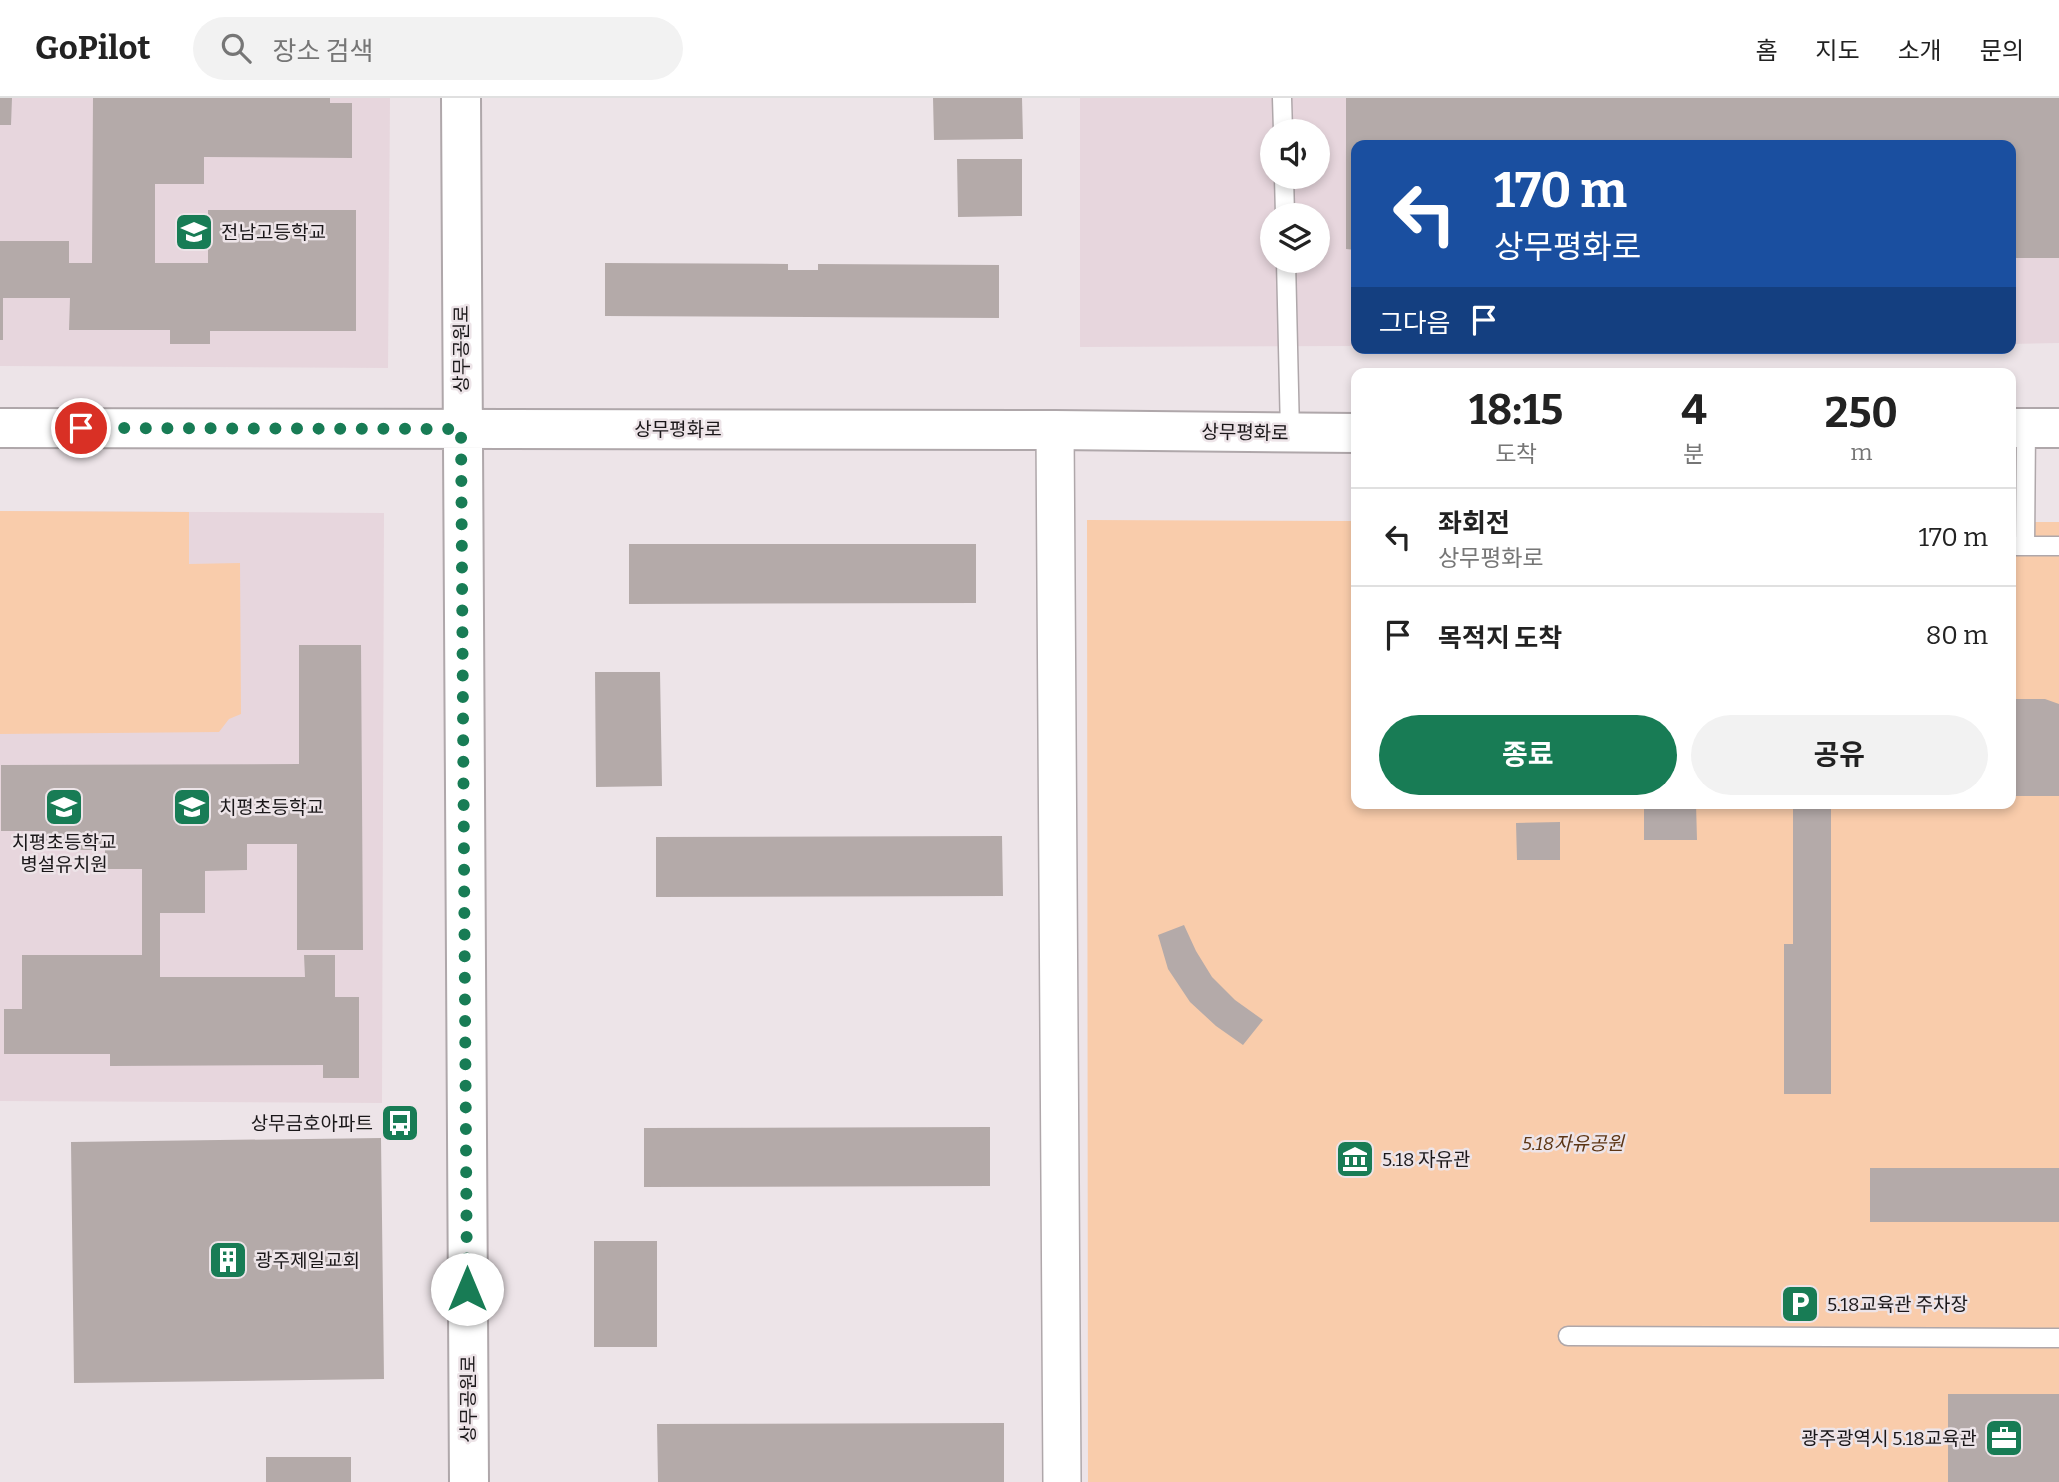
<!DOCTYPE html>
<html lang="ko">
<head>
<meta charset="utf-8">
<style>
  body { margin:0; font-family:Bitter,"Noto Sans KR",serif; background:#f2f2f2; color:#222; height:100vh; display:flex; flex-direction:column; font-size:26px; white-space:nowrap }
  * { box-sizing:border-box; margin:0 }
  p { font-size:23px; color:#767676 }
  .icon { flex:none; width:38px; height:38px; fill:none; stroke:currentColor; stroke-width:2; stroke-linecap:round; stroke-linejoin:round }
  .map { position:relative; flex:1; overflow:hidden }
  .side { position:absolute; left:1351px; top:270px; width:665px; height:441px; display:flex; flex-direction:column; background:#fff; border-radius:14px; box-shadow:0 4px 10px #0003 }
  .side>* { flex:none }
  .guide { position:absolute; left:1351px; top:42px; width:665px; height:214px; border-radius:14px; box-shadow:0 4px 10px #0003; background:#1a4fa0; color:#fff; overflow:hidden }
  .tools { position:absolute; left:1260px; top:21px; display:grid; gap:14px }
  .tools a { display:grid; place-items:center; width:70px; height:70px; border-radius:50%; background:#fff; box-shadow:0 4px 10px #0003; font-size:35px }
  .pin { position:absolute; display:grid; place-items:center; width:60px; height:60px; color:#fff; margin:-30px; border:4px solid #fff; border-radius:50%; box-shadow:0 2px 7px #0007 }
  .me { position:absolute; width:77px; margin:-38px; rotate:0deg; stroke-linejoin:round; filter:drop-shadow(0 0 5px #0008) }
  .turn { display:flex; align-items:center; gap:24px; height:147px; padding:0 28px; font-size:32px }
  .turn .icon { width:91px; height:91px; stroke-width:2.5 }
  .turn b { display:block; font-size:49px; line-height:60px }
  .then { display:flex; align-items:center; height:66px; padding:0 28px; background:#0003; gap:14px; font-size:26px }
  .eta { display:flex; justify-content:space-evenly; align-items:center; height:119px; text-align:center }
  .eta b { font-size:42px; font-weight:700; line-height:49px }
  .primary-button { display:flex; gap:14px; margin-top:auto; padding:14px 28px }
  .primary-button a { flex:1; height:80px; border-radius:42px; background:#187c55; color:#fff; font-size:28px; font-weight:700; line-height:80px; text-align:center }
  .primary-button a+a { background:#f2f2f2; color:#222 }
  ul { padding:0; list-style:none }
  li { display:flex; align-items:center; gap:21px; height:98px; padding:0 28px; border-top:2px solid #e0e0e0 }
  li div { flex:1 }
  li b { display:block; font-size:26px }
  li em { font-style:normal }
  header { display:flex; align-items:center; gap:42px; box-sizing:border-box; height:98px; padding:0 35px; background:#fff; border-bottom:2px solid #e0e0e0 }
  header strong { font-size:33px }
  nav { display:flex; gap:38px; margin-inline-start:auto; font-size:24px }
  .search { width:490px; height:63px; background:#f2f2f2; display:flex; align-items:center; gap:18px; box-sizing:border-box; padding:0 24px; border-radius:38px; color:#767676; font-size:26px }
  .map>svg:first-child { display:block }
  .built { fill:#e7d6dd; fill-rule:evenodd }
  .green { fill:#f9ccab }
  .building { fill:#b4aaa9 }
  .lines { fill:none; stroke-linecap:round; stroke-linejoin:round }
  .lane-casing { stroke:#afa7aa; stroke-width:21 }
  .street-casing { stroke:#afa7aa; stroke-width:40 }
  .secondary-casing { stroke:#afa7aa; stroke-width:42 }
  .lane { stroke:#fff; stroke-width:18 }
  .street { stroke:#fff; stroke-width:37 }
  .secondary { stroke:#fff; stroke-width:38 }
  .route { stroke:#187c55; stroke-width:12; stroke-dasharray:0 21.6 }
  .labels { text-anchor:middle; stroke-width:5; stroke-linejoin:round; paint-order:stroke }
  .poi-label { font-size:19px; fill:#1a1719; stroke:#ede4e8; text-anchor:start }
  .street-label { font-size:19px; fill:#1a1719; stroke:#ede4e8 }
  .park-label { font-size:19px; font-style:italic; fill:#5c3514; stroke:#ede4e8 }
</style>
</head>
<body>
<header>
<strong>GoPilot</strong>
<div class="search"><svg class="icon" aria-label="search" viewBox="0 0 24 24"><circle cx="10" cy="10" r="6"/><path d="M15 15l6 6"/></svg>장소 검색</div>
<nav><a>홈</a><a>지도</a><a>소개</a><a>문의</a></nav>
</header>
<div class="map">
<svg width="2059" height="1384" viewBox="0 0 2059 1384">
  <rect width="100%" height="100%" fill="#ede4e8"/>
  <path class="built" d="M 0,0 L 390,0 L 388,270 L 0,268 Z
    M 1080,0 L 2059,0 L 2059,245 L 2011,246 L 2011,47 L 1356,47 L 1356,248 L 1080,249 ZM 1272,33 L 1318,33 L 1318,79 L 1272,79 ZM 1272,117 L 1318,117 L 1318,163 L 1272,163 Z
    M 0,413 L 384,415 L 382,1005 L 0,1003 Z"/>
  <path class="green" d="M 0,413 L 189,414 L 189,466 L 240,465 L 241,616 L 229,621 L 219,634 L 0,636 Z
    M 1087,422 L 1356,423 L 1356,705 L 2011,705 L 2011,424 L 2059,424 L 2059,1384 L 1088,1384 Z"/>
  <path class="building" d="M 0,0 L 12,0 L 11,27 L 0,27 Z
    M 93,0 L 330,0 L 330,5 L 352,5 L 352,60 L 204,59 L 204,86 L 155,86 L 155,165 L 208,165 L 208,112 L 356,112 L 356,233 L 210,233 L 210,246 L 170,246 L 170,232 L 69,232 L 70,200 L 3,200 L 3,242 L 0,242 L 0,143 L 69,143 L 69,165 L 92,165 Z
    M 933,0 L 1022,0 L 1023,41 L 934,42 Z
    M 1346,0 L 2059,0 L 2059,160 L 2011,160 L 2011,47 L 1356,47 L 1356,152 L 1346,151 Z
    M 957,61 L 1022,61 L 1022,118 L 958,119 Z
    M 605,165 L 788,166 L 788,172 L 818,172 L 818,166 L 999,167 L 999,220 L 605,218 Z
    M 629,446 L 976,446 L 976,505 L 629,506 Z
    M 299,547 L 361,547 L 363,852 L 297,852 L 297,746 L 247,746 L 247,772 L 205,773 L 205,815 L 160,815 L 160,879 L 305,879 L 304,857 L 335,857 L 335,899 L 359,899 L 359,980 L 323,980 L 323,967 L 110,968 L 110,956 L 4,956 L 4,911 L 22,911 L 22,857 L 142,857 L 142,771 L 105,771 L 105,752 L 44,752 L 44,733 L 1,733 L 1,667 L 299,666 Z
    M 595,574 L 660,574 L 662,688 L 596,689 Z
    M 2011,601 L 2045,601 L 2059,606 L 2059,698 L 2011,698 Z
    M 1644,705 L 1696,705 L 1697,742 L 1644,742 Z
    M 1793,705 L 1831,705 L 1831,996 L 1784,996 L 1784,846 L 1793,846 Z
    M 1560,724 L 1560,762 L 1517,762 L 1516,725 Z
    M 1002,738 L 1003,798 L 656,799 L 656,739 Z
    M 1184,827 L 1196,853 L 1212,879 L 1235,902 L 1263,922 L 1243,947 L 1216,928 L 1190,904 L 1168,871 L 1158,837 Z
    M 990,1029 L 990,1088 L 644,1089 L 644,1030 Z
    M 381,1040 L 384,1281 L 74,1285 L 71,1044 Z
    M 1870,1070 L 2059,1070 L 2059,1124 L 1870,1124 Z
    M 594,1143 L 657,1143 L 657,1249 L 594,1249 Z
    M 1948,1296 L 2059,1296 L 2059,1384 L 1948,1384 Z
    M 1004,1325 L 1004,1384 L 658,1384 L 657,1326 Z
    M 266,1359 L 351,1359 L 351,1384 L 266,1384 Z"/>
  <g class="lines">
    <defs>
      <path id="lane" d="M 1282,0 L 1283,33
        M 1284,79 L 1285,117
        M 1286,163 L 1290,335
        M 2011,448 L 2059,448
        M 2025,448 L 2026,330
        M 1568,1238 L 2059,1240"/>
      <path id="street" d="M 1055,332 L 1062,1384"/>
      <path id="secondary" d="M 461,0 L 469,1384
        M 0,330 L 1055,332 L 1356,335
        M 2011,330 L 2059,330"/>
    </defs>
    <use href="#lane" class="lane-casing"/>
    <use href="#street" class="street-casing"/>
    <use href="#secondary" class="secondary-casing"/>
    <use href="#lane" class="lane"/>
    <use href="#street" class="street"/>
    <use href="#secondary" class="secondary"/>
  </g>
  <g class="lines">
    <path class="route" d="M 81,330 L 461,331 L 467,1191"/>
  </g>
  <defs>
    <symbol id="school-square" viewBox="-11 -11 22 22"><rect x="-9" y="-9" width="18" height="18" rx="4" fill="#187c55" stroke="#ede4e8"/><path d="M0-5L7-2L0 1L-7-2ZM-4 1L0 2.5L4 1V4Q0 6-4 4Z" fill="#fff"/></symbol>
    <symbol id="bus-square" viewBox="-11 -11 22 22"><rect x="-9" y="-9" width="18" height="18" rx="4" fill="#187c55" stroke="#ede4e8"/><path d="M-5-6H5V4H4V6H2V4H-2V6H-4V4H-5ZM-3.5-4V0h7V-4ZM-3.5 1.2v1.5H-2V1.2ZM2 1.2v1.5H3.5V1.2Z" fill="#fff"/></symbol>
    <symbol id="museum-square" viewBox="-11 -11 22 22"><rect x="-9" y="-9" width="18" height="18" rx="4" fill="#187c55" stroke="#ede4e8"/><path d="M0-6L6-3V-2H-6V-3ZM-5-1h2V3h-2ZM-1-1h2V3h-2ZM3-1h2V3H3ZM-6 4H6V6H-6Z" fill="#fff"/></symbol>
    <symbol id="building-square" viewBox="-11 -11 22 22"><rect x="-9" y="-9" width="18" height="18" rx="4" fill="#187c55" stroke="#ede4e8"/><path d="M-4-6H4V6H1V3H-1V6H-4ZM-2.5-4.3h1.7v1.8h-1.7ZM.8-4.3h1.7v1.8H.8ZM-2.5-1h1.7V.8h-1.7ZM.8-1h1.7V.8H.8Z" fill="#fff"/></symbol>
    <symbol id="parking-square" viewBox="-11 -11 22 22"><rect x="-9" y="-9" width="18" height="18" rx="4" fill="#187c55" stroke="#ede4e8"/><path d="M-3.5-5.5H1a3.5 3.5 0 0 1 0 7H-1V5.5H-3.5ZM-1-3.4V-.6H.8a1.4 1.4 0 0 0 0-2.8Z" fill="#fff"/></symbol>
    <symbol id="office-square" viewBox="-11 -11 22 22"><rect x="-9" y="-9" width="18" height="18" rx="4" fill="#187c55" stroke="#ede4e8"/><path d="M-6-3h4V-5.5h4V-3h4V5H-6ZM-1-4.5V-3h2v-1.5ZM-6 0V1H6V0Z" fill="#fff"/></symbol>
  </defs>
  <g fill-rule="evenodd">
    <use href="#school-square" x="172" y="112" width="44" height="44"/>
    <use href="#school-square" x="42" y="687" width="44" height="44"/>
    <use href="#school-square" x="170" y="687" width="44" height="44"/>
    <use href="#bus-square" x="378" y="1003" width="44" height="44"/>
    <use href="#museum-square" x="1333" y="1039" width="44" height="44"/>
    <use href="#building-square" x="206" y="1140" width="44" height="44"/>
    <use href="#parking-square" x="1778" y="1184" width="44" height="44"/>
    <use href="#office-square" x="1982" y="1318" width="44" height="44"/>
  </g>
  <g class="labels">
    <g class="poi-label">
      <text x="221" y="141">전남고등학교</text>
      <text x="219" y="716">치평초등학교</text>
      <text x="64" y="751" text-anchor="middle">치평초등학교<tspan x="64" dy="22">병설유치원</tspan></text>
      <text x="373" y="1032" text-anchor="end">상무금호아파트</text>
      <text x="1382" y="1068">5.18 자유관</text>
      <text x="255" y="1169">광주제일교회</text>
      <text x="1827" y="1213">5.18교육관 주차장</text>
      <text x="1977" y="1347" text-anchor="end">광주광역시 5.18교육관</text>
    </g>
    <g class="street-label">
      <text transform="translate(461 251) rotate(-90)" y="7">상무공원로</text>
      <text x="678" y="338">상무평화로</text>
      <text transform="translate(1245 334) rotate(1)" y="7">상무평화로</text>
      <text transform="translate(468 1301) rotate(-90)" y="7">상무공원로</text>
    </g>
    <g class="park-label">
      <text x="1573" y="1052">5.18자유공원</text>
    </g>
  </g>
</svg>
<div class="tools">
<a><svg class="icon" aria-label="sound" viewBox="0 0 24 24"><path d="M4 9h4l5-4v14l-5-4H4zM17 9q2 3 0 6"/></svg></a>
<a><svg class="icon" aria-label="layers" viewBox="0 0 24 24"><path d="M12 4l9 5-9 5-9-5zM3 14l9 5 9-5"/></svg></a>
</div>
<div class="pin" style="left:81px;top:330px;background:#d93025"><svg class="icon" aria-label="arrive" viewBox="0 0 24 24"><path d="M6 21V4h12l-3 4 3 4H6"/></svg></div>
<svg class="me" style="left:467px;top:1191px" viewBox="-20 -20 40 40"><circle r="19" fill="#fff"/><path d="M0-13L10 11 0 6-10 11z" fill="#187c55"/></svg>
<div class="guide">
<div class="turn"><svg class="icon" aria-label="left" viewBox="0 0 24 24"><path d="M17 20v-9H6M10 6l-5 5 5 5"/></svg><div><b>170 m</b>상무평화로</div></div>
<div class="then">그다음<svg class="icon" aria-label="arrive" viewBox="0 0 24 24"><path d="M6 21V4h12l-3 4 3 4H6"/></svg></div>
</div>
<section class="side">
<div class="eta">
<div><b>18:15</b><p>도착</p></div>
<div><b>4</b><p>분</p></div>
<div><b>250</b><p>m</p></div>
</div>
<ul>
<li><svg class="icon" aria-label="left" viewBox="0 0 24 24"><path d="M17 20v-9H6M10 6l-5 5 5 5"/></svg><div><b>좌회전</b><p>상무평화로</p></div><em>170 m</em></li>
<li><svg class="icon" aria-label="arrive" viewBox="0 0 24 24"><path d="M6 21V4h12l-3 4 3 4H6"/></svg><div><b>목적지 도착</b></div><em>80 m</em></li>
</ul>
<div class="primary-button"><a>종료</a><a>공유</a></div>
</section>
</div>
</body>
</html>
